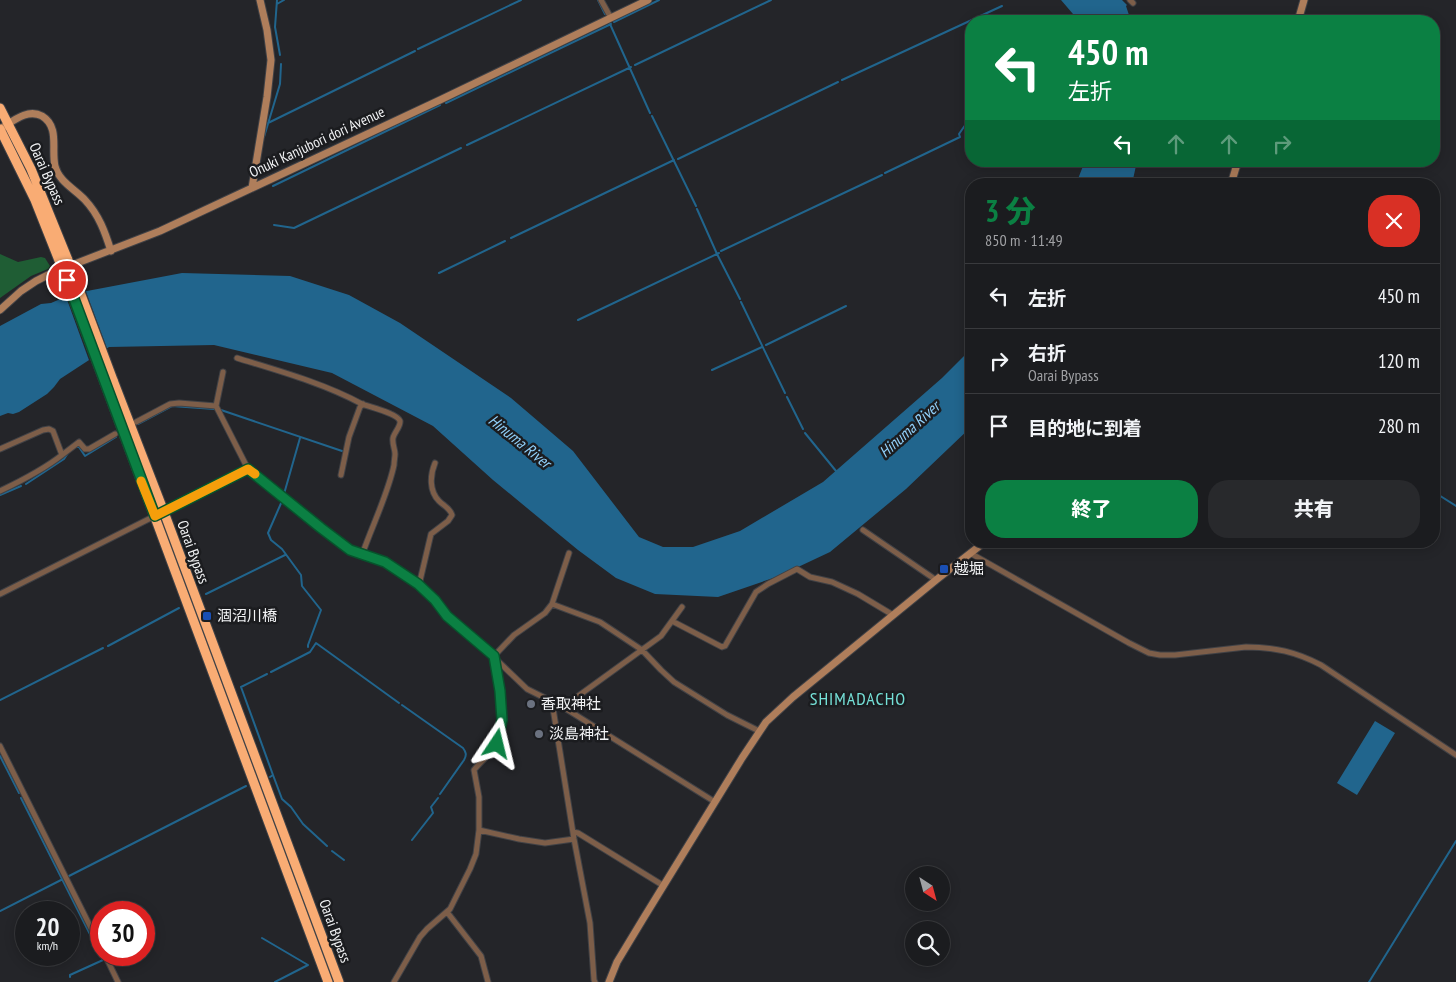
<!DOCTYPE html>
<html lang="ja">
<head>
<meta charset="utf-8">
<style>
  body { margin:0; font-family:"PT Sans Narrow","Noto Sans JP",sans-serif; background:#28292c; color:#f1f3f6; height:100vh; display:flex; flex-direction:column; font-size:19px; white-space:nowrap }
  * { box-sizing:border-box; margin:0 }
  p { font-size:16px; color:#a0a1a4 }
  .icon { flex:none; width:28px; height:28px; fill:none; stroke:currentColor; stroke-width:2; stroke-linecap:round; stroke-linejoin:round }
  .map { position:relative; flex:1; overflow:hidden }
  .panel { position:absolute; left:965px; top:178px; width:475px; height:370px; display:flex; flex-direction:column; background:#1b1c1f; border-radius:20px; box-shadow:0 2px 12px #0003,0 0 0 1px #393a3d }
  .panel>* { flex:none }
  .banner { position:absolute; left:965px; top:15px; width:475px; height:152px; border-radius:20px; box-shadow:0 2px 12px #0003,0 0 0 1px #393a3d; background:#0b8043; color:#fff; overflow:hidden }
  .needle { width:32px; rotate:144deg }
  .buttons { position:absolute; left:905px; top:866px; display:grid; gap:10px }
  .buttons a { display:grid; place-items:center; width:45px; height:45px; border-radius:50%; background:#1b1c1f; box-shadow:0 2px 12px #0003,0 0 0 1px #393a3d; font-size:25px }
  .speed { position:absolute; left:15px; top:901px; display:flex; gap:10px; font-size:25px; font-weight:700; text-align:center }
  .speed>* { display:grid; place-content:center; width:65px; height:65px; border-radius:50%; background:#1b1c1f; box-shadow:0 2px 12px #0003,0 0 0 1px #393a3d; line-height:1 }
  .speed small { font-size:12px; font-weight:400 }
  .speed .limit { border:8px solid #d22; background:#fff; color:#111 }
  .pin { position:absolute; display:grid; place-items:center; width:42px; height:42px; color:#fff; margin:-21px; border:2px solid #fff; border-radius:50%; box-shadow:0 1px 5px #0007 }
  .me { position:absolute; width:55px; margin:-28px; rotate:10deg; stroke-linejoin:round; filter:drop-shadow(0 0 4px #0008) }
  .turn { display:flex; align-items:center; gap:18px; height:105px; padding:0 20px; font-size:22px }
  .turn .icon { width:65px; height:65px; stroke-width:2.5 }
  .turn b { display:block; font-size:35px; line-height:42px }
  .lanes { display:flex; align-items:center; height:48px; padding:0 20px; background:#0003; justify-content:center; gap:25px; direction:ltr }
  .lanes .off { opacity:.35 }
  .round { display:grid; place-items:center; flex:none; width:52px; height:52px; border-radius:20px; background:#28292c }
  .head { display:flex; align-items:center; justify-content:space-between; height:85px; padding:0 20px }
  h1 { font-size:30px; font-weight:800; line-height:38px; color:#0b8043 }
  .action { display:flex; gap:10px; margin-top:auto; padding:10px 20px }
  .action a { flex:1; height:58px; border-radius:20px; background:#0b8043; color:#fff; font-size:20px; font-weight:800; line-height:58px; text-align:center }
  .action a+a { background:#28292c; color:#f1f3f6 }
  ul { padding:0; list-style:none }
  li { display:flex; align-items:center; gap:15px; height:65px; padding:0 20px; border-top:1px solid #393a3d }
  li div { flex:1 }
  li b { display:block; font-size:19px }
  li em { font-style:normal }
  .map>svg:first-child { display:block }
  .forest { fill:#1f5d34 }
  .water { fill:#21658d }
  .pier { fill:#242529 }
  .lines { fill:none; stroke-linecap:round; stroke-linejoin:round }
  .stream { stroke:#21658d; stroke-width:2 }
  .street-casing { stroke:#414246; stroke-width:7 }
  .secondary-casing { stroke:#414246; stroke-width:9 }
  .highway-casing { stroke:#414246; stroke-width:11 }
  .street { stroke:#7d5e49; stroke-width:5 }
  .secondary { stroke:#af7e5b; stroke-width:7 }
  .highway { stroke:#f9ac74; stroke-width:9 }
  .highway-bridge-casing { stroke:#414246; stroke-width:11; stroke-linecap:butt }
  .highway-bridge { stroke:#f9ac74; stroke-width:9 }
  .route-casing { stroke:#07532c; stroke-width:12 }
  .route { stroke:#0b8043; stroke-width:9 }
  .slow { stroke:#f59e0b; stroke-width:9 }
  .transit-dot { fill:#1a4fb4; stroke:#1b1c1f; stroke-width:2 }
  .worship-dot { fill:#6b7280; stroke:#1b1c1f; stroke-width:2 }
  .labels { text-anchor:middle; stroke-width:5; stroke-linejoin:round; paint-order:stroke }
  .street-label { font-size:15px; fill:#f2f3f5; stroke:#1b1c1f }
  .poi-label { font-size:15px; fill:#f2f3f5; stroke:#1b1c1f; text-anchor:start }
  .water-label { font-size:16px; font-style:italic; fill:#91d0fa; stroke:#1b1c1f }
  .quarter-label { font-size:18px; letter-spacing:1px; fill:#75e0d7; stroke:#1b1c1f }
</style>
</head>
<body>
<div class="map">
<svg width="1456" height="982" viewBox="0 0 1456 982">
  <rect width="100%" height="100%" fill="#242529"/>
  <path class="forest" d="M 0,254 L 18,262 L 41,257 L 45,258 L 50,266 L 48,269 L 31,276 L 0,298 Z"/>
  <path class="water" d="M 1061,0 L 1122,0 L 1127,5 L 1126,6 L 1131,21 L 1079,21 Z
    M 1085,161 L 1137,161 L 1132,184 L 1076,184 Z
    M 182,273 L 290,276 L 349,295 L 400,323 L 511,398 L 573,451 L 639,537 L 663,547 L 693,547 L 740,531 L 823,482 L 942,378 L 971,349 L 971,427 L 906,489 L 830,552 L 779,576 L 718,597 L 655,594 L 616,578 L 578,550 L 493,480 L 433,426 L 332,373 L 214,345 L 109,347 L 60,379 L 54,387 L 47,394 L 19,412 L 13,414 L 8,413 L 0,416 L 0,326 L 41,304 L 51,303 L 65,297 L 87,291 Z
    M 1375,721 L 1395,733 L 1357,795 L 1337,783 Z"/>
  <path class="pier" d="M 85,289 L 108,351 L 90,363 L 65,294 Z"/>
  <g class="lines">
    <path class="stream" d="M 277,0 L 275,27 L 280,55
      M 598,0 L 605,14
      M 277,4 L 284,0
      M 614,22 L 659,0
      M 610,24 L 650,113
      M 418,49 L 521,0
      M 635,65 L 771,0
      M 842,80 L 1002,6
      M 446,103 L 611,24
      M 652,116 L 696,206
      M 268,123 L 415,51
      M 264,137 L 280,84 L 281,64
      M 467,145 L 631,67
      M 678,159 L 838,82
      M 885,173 L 960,137 L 959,134 L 968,121 L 971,120
      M 273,186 L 440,105
      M 697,209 L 717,254 L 740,299
      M 274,225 L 294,228 L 461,148
      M 511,238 L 674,160
      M 721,251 L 882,175
      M 439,273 L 505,241
      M 741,302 L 785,393
      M 578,320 L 719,253
      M 766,345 L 846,306
      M 712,370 L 762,347
      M 787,397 L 803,429
      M 221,410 L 342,451
      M 138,424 L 172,406 L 214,409
      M 805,433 L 836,471
      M 76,447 L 79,447 L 85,456 L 116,437
      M 26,484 L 64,459 L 68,453
      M 1434,492 L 1456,506
      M 284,494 L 300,438
      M 0,495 L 21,486
      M 282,501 L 268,533 L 271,540 L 282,549 L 301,575 L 302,586 L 321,610 L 308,645 L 308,647
      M 206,594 L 285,555
      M 108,646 L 179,608
      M 271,672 L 310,652 L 316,643 L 399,703
      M 267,674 L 241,687 L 273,775
      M 0,700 L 103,648
      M 402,705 L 463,748 C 466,752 467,755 464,760 L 440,794
      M 0,756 L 19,793
      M 270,777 L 273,775 L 282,799 L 291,807 L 303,824 L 327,846
      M 21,798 L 103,960 L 70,975 L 70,977
      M 412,840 L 433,813 L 431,807 L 438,798
      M 332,851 L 344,860
      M 69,876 L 246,786
      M 0,911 L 63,879
      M 262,938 L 308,965 L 275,982
      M 1369,982 L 1456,841"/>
    <defs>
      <path id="street" d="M 601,0 L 611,18
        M 1130,0 L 1133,3
        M 237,358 C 279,371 323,383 362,404 C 369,407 397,413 400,421 C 401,426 394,433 393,438 C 392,444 395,449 395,454 C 395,457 394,461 394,465 C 388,494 372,526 362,555
        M 216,406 L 248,469 L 321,528 L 350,550 L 385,562 L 418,584 L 435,601 L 447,616 L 477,641 L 527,689 L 563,707 L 715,802
        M 136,422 L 170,404 L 179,403 L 216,406 L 223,372
        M 0,449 L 43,430 L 49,429 L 53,431 L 62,455 L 79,442 L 85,449 L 89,449 L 115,434
        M 341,475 L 349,437 L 360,407 L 363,404
        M 0,491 C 21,481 43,470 62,455
        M 863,530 L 936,580
        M 970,553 L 1129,643 L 1149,653 L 1160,655 L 1175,655 L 1246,647 C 1275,647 1296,652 1321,665 L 1456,755
        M 419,585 L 431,534 L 448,521 L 452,515 C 450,508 444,506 439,501 C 429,491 430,475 435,463
        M 0,594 L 248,469
        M 552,604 L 600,622 L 642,650 L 661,670 L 674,682 L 727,715 L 759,731
        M 672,621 L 722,647 L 725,646 L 756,592 L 768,584 L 797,569 L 810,577 L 832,582 L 858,594 L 893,615
        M 552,702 L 574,839 L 590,923 L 594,980 L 595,982
        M 563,707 L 661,636 L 682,607
        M 0,746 L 101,948
        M 479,830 L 519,839 L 545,843 L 574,839
        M 573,832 L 578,833 L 664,886
        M 447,912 L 481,956 L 488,982
        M 105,955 L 118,982
        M 394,982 L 420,937 L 427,929 L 450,909 L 470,869 L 476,854 L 479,830 L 479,797 L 474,770 C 481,761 491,754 497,744 C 508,724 498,678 494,656 L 514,635 L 545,613 L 552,604 L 569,553"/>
      <path id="secondary" d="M 1298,21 L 1304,0
        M 0,129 C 12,122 27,108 42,116 C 60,127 51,149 55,166 C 59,182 75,189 85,200 C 99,215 105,232 111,251
        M 1231,184 L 1238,161
        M 252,188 L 267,97 L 271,60 L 267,30 L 260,0
        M 0,310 L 21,291 L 36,281 L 54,272 L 160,231 L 440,100 L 648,0
        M 609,982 L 617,962 L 643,919 L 742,758 L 766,722 L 793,697 L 936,580 L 986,541"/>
      <path id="highway" d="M 0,108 L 31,169 L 68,260
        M 0,129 L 35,200 L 60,263
        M 113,380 L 164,512 L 339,982
        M 105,383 L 328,982"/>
    </defs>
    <use href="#street" class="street-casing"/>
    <use href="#secondary" class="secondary-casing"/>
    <use href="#highway" class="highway-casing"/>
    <use href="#street" class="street"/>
    <use href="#secondary" class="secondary"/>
    <use href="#highway" class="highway"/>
    <defs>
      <path id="highway-bridge" d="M 68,260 L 113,380
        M 60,263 L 105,383"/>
    </defs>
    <use href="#highway-bridge" class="highway-bridge-casing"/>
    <use href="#highway-bridge" class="highway-bridge"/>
  </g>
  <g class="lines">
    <defs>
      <path id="route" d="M 67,280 L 155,516 L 248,469 L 321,528 L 350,550 L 385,562 L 418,584 L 435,600 L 447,616 L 494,656 L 500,691 L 502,720 L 497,744"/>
    </defs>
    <use href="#route" class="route-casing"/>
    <use href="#route" class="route"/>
    <path class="slow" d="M 141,481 L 155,516 L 248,469 L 255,474"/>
  </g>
  <g class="transit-dot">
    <rect x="939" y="564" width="10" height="10" rx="2.5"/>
    <rect x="202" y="611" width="10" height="10" rx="2.5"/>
  </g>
  <g class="worship-dot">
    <circle cx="531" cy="704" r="5"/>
    <circle cx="539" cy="734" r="5"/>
  </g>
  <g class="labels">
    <g class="street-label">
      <text transform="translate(317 142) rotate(-25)" y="5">Onuki Kanjubori dori Avenue</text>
      <text transform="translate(47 174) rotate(66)" y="5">Oarai Bypass</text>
      <text transform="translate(193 552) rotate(70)" y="5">Oarai Bypass</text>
      <text transform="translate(335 931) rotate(70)" y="5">Oarai Bypass</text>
    </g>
    <g class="poi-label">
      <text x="954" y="574">越堀</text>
      <text x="217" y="621">涸沼川橋</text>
      <text x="541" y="709">香取神社</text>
      <text x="549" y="739">淡島神社</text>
    </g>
    <g class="water-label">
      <text transform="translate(909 429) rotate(-42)" y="6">Hinuma River</text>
      <text transform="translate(520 441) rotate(39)" y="6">Hinuma River</text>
    </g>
    <g class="quarter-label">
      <text x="858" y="705">SHIMADACHO</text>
    </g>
  </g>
</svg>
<div class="buttons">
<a><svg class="needle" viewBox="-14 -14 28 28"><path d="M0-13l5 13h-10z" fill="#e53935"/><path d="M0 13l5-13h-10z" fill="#a0a1a4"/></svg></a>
<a><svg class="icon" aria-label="search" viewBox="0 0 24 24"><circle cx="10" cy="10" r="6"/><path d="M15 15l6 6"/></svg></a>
</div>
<div class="speed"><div>20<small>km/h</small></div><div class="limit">30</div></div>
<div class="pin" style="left:67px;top:280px;background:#d93025"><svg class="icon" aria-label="arrive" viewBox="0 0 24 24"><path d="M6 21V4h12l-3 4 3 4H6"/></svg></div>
<svg class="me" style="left:497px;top:744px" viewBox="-20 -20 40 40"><path d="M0-17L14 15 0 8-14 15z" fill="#0b8043" stroke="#fff" stroke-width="4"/></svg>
<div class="banner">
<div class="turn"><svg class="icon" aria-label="left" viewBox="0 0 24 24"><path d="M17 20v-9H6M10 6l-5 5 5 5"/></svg><div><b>450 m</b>左折</div></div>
<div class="lanes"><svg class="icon" aria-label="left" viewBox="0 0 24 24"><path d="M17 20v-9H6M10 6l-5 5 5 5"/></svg><svg class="icon off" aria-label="ahead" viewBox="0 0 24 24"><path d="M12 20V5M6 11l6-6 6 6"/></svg><svg class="icon off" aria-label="ahead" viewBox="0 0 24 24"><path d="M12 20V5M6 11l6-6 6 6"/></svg><svg class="icon off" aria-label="right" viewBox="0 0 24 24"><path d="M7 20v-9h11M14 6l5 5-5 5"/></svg></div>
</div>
<section class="panel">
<div class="head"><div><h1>3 分</h1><p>850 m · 11:49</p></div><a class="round" style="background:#d93025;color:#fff"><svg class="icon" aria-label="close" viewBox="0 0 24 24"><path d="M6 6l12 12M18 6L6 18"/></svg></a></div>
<ul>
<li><svg class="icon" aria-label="left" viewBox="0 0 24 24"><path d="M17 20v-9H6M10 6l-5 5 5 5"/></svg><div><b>左折</b></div><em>450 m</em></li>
<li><svg class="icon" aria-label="right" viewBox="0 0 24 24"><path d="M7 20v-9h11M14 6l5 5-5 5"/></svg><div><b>右折</b><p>Oarai Bypass</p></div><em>120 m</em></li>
<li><svg class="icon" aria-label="arrive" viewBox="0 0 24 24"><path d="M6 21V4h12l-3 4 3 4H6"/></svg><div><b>目的地に到着</b></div><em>280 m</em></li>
</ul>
<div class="action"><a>終了</a><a>共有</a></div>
</section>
</div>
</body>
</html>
